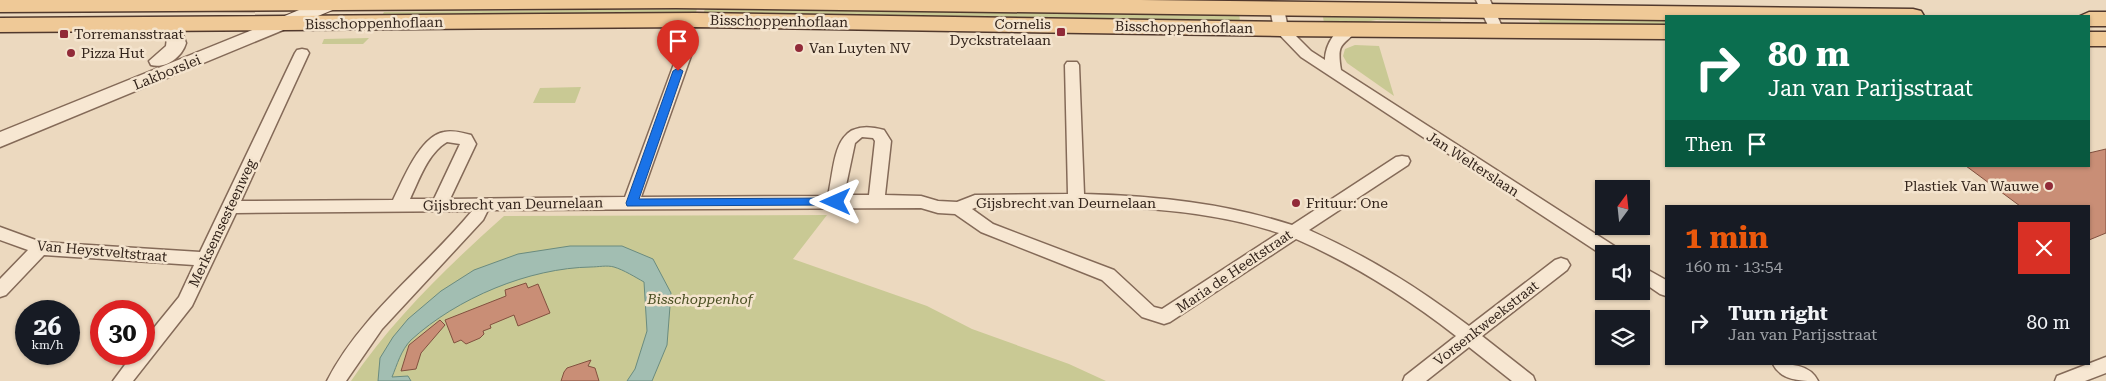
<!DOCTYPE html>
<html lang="en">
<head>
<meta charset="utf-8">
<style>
  body { margin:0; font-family:"Roboto Serif",serif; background:#242831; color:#f1f3f6; height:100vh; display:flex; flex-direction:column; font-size:19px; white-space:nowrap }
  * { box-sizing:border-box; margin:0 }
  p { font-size:16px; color:#9ea1a6 }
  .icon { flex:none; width:28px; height:28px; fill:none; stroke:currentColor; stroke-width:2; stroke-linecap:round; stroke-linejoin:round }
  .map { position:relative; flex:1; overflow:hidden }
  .sheet { position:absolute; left:1665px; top:205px; width:425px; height:160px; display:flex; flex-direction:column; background:#171b24; border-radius:0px; box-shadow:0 1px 4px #0004 }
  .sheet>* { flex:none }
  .top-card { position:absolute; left:1665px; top:15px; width:425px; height:152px; border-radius:0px; box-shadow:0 1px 4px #0004; background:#0b6e4f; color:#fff; overflow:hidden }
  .needle { width:32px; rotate:15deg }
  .tools { position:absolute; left:1595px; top:180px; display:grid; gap:10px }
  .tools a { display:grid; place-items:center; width:55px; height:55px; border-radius:0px; background:#171b24; box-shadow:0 1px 4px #0004; font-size:25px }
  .speed { position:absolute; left:15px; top:300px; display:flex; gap:10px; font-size:25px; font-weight:700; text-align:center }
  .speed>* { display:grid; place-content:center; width:65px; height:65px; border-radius:50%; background:#171b24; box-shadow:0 1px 4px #0004; line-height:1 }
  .speed small { font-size:12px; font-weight:400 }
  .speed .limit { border:8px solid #d22; background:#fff; color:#111 }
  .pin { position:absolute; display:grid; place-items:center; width:42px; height:42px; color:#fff; margin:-51px -21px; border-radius:50% 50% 50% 0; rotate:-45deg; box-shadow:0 0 5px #0007 }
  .pin .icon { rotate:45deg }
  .me { position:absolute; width:55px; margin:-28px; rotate:270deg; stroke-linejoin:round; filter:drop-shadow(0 0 4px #0008) }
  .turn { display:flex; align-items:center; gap:18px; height:105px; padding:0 20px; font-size:22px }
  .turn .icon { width:65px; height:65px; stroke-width:2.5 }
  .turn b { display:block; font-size:35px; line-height:42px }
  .then { display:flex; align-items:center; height:48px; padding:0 20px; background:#0003; gap:10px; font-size:19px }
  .round { display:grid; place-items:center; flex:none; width:52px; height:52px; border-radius:0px; background:#242831 }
  .headline { display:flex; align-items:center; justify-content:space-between; height:85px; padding:0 20px }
  h1 { font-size:30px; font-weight:700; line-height:38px; color:#ea580c }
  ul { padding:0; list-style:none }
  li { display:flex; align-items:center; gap:15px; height:65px; padding:0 20px }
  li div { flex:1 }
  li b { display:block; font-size:19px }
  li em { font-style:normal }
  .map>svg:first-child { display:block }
  .green { fill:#c9c994 }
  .water { fill:#a2beb2; stroke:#6a8b7f }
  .building { fill:#c98e76; stroke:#82513f }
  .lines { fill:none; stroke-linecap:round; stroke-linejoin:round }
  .minor-casing { stroke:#846a58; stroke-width:3 }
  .tertiary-casing { stroke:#846a58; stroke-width:3 }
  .secondary-casing { stroke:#654b3c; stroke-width:2 }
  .primary-casing { stroke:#51392d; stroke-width:3 }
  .minor { fill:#f7e7d2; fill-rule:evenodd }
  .tertiary { fill:#f7e7d2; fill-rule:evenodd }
  .secondary { fill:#f7e7d2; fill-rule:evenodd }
  .primary { fill:#efc997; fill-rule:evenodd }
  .route { fill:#1a73e8; stroke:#114b97 }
  .poi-dot { fill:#912a38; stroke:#f4e4ce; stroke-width:2 }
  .labels { text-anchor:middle; stroke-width:5; stroke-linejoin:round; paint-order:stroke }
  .street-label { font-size:14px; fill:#34251c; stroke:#f4e4ce }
  .poi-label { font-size:14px; fill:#34251c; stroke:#f4e4ce; text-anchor:start }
  .park-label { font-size:14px; font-style:italic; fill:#4a4f23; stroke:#f4e4ce }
</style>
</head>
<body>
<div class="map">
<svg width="2106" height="381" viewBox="0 0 2106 381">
  <rect width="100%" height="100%" fill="#ecd9bf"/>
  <path class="green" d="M 698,5 L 695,16 L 380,19 L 384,12 L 673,9 Z
    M 706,5 L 1239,12 L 1240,22 L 703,15 Z
    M 1439,15 L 1441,21 L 1376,20 L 1355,24 L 1324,23 L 1323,17 L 1417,18 Z
    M 1536,16 L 1666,17 L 1666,28 L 1542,26 Z
    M 369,38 L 363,44 L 322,44 L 324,39 Z
    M 1355,45 L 1379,46 L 1394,96 L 1347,63 L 1343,56 L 1345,49 Z
    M 581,87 L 575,103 L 533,103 L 540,88 Z
    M 827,215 L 793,259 L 927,306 L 972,329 L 1069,364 L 1106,381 L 351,381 C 393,319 448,266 504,216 Z"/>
  <path class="water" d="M 570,246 L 622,246 L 653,259 L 671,293 L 667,345 L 652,381 L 627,381 L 635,369 L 647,331 L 644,282 C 635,277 624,270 614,267 C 607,265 598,267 591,267 C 529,268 457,298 411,340 C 401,350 397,365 392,377 L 408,376 L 411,381 L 378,381 L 380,358 L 393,337 L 408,319 L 441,291 L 474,270 L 518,254 Z"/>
  <path class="building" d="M 2106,149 L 2106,233 L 2089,240 L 2089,206 L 2020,206 L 1966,166 L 2089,166 L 2089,153 Z
    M 526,283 L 528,288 L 538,284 L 550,313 L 518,326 L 514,315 L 490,325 L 491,328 L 483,331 L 484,334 L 480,338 L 466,344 L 461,340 L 454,343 L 445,320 L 506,296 L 505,290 Z
    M 440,320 L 445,325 L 421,353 L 416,369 L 401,371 L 409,345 Z
    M 591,360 L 588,366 L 595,368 L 599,381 L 561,381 L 564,372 L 567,368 Z"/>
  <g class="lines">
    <defs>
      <path id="minor" d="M 1476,0 L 1490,0 L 1504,31 L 1502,34 L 1492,34 Z
        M 1277,5 L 1284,9 L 1288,28 L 1311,51 L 1325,60 C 1325,45 1338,21 1356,26 L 1358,29 C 1344,47 1336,40 1341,70 L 1619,249 L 1621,254 L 1604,254 L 1604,256 L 1301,57 L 1274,29 L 1270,9 Z
        M 302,49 L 307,50 L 309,53 L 241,201 L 393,200 C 403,180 420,136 444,132 C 453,130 463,133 471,135 L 476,144 L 450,199 L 625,197 L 678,53 L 680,50 L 690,50 L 692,53 L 641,197 L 828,196 C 836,159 833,116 884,130 L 891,141 L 885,195 L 921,196 L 938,201 L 957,202 L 975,195 L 1068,194 L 1065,65 L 1067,62 L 1077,62 L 1079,65 L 1084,194 C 1156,196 1224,203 1292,225 L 1396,157 L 1402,156 L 1408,157 L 1410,161 L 1408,165 L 1309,230 C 1369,257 1417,287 1469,326 L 1555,260 L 1561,258 L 1567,260 L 1570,265 L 1567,270 L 1482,336 L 1533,376 L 1535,381 L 1512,381 L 1469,347 L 1426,381 L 1403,381 L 1405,376 L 1456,336 C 1406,297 1355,265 1296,239 L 1170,322 L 1164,324 L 1142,317 L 1102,280 L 981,232 L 955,214 L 938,213 L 921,208 L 488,210 L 483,220 L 382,329 L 346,381 L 327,381 C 361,314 425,268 472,211 L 236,213 L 192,306 L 133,381 L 113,381 L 133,354 L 144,354 L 144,340 L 179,297 L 194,265 L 44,255 L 6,295 L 0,297 L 0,279 L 28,250 L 0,240 L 0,227 L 41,242 L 200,252 L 295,53 L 297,50 ZM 862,137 L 873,138 L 875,141 L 869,195 L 844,195 L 855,143 ZM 447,142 L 460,144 L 434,199 L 410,199 C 419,180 428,153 447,142 ZM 1024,206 C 1110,206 1197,206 1279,233 L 1162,309 L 1154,307 L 1114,270 L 993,224 L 972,209 L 977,207 Z
        M 1641,266 L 1666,280 L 1666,296 L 1660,294 L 1641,281 Z
        M 2106,357 L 2106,373 L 2085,381 L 2055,381 L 2057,376 Z
        M 1773,364 C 1790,364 1810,364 1818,381 C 1802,381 1781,381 1773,364 Z"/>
      <path id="tertiary" d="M 282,18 L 288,20 L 291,24 L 288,28 L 0,147 L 0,132 Z
        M 142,21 L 181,29 L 186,43 C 182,57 166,69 151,65 L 149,61 L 166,46 L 167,38 L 136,31 L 133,27 L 136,23 Z"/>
      <path id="secondary" d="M 323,0 L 350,0 L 347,4 L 289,28 L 282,30 L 275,28 L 272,24 L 275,20 Z"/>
      <path id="primary" d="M 0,0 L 1141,0 L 1913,9 L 1921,11 L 1924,16 L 1666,16 L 1666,20 L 676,8 L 0,12 Z
        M 2089,12 L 2106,12 L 2106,26 L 2089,26 L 2089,16 L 2080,16 Z
        M 696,13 L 1281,22 L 1666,25 L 1666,39 L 1281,36 L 696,27 L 0,32 L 0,18 Z
        M 2089,32 L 2106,32 L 2106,46 L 2089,46 Z"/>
    </defs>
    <use href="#minor" class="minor-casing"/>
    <use href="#tertiary" class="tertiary-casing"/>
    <use href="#secondary" class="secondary-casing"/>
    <use href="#primary" class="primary-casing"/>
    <use href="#minor" class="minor"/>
    <use href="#tertiary" class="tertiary"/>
    <use href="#secondary" class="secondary"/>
    <use href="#primary" class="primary"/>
  </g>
  <path class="route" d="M 678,68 L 683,71 L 639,199 L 836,198 L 841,202 L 840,205 L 627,206 L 626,203 L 673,71 Z"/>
  <g class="poi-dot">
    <rect x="1056" y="27" width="10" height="10" rx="2.5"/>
    <rect x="59" y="29" width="10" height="10" rx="2.5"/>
    <circle cx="799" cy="48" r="5"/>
    <circle cx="71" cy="53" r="5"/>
    <circle cx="2049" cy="186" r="5"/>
    <circle cx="1296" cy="203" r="5"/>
  </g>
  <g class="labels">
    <g class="street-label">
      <text transform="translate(779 21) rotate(1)" y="5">Bisschoppenhoflaan</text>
      <text transform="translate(374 23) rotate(-1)" y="5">Bisschoppenhoflaan</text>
      <text transform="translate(1184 27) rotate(1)" y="5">Bisschoppenhoflaan</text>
      <text transform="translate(167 72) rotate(-22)" y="5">Lakborslei</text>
      <text transform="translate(1473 164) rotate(33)" y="5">Jan Welterslaan</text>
      <text x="1066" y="208">Gijsbrecht van Deurnelaan</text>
      <text transform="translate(513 204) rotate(-1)" y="5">Gijsbrecht van Deurnelaan</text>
      <text transform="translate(222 223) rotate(-65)" y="5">Merksemsesteenweg</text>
      <text transform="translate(102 251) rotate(5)" y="5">Van Heystveltstraat</text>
      <text transform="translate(1234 271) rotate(-34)" y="5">Maria de Heeltstraat</text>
      <text transform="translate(1486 323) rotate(-38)" y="5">Vorsenkweekstraat</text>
    </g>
    <g class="poi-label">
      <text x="1051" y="29" text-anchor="end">Cornelis<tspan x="1051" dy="16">Dyckstratelaan</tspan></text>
      <text x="74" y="39">Torremansstraat</text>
      <text x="809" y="53">Van Luyten NV</text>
      <text x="81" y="58">Pizza Hut</text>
      <text x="2039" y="191" text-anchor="end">Plastiek Van Wauwe</text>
      <text x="1306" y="208">Frituur: One</text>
    </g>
    <g class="park-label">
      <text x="700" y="304">Bisschoppenhof</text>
    </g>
  </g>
</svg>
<div class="tools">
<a><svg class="needle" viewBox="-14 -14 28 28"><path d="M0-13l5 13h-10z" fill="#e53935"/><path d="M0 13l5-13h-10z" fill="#9ea1a6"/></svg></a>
<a><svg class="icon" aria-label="sound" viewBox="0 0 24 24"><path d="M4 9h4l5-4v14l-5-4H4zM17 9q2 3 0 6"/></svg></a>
<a><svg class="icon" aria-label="layers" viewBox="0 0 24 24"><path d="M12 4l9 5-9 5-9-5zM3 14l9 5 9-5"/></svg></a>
</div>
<div class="speed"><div>26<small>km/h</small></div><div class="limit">30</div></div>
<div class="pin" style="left:678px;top:71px;background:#d93025"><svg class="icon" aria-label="arrive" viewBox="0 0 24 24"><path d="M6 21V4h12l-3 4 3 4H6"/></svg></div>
<svg class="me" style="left:836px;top:202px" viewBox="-20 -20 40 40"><path d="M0-17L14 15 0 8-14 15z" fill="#1a73e8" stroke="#fff" stroke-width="4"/></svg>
<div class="top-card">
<div class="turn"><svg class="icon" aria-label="right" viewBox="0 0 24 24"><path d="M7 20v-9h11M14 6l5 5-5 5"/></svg><div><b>80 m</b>Jan van Parijsstraat</div></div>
<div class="then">Then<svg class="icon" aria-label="arrive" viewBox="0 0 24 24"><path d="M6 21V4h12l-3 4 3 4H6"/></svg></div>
</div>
<section class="sheet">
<div class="headline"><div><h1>1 min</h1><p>160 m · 13:54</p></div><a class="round" style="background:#d93025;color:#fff"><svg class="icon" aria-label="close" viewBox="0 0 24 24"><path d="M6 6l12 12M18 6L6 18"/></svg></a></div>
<ul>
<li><svg class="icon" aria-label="right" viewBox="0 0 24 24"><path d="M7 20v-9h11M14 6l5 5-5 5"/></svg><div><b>Turn right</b><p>Jan van Parijsstraat</p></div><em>80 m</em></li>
</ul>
</section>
</div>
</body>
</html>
